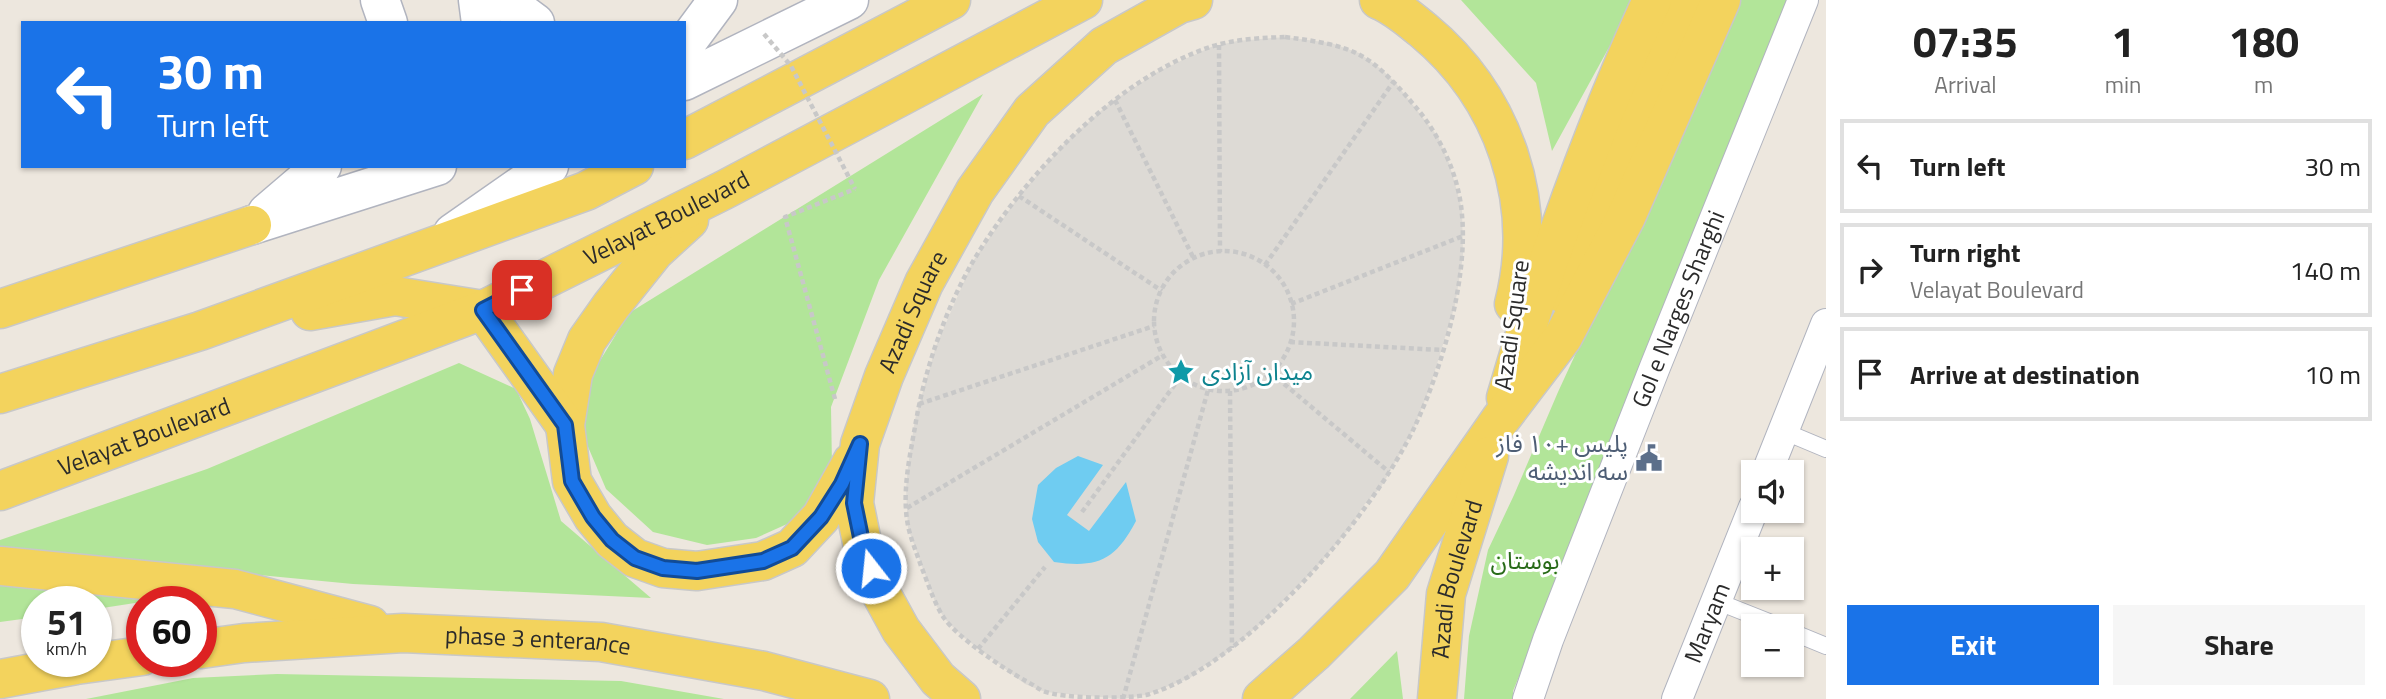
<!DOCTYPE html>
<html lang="en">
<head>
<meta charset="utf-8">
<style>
  body { margin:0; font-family:"Titillium Web","Noto Sans Arabic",sans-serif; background:#f6f6f6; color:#222; height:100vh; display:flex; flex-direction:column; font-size:26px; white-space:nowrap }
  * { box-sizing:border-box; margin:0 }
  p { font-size:23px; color:#767676 }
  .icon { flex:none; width:38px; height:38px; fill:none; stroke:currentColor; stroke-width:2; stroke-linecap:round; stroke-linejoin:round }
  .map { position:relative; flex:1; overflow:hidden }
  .side { display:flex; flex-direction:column; background:#fff; width:560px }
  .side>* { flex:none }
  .hud { position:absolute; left:21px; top:21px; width:665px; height:147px; border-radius:0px; box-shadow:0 2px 5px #0004; background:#1a73e8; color:#fff; overflow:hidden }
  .fabs { position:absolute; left:1741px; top:460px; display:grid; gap:14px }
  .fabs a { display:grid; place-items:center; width:63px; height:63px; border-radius:0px; background:#fff; box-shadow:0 2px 5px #0004; font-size:35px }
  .speed { position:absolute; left:21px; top:586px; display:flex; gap:14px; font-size:35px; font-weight:700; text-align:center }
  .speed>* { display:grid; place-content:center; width:91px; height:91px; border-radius:50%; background:#fff; box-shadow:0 2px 5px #0004; line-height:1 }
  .speed small { font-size:18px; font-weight:400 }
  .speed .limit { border:10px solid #d22; background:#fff; color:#111 }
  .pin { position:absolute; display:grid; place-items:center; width:60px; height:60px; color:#fff; margin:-30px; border-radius:14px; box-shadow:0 4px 10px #0006 }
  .me { position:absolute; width:77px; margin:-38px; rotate:344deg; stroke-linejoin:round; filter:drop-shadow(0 0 5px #0008) }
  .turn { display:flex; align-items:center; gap:24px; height:147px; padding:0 21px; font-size:32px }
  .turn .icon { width:91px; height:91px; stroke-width:2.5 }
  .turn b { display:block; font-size:49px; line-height:60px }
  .eta { display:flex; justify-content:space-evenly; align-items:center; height:119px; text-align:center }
  .eta b { font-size:42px; font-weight:700; line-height:49px }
  .primary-button { display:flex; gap:14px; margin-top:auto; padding:14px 21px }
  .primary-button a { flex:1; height:80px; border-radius:0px; background:#1a73e8; color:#fff; font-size:28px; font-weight:700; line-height:80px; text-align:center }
  .primary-button a+a { background:#f6f6f6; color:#222 }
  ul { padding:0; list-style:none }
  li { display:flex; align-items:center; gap:21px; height:94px; margin:0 14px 10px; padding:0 7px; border:4px solid #e0e0e0; border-radius:0px }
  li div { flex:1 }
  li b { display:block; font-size:26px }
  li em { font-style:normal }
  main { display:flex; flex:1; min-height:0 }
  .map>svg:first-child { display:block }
  .green { fill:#b2e599 }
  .plaza { fill:#dddad5 }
  .water { fill:#6fccf1 }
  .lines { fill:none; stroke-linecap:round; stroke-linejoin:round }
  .service-casing { stroke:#b1b4bf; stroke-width:18 }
  .minor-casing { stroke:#b1b4bf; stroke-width:32 }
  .secondary-casing { stroke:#b1b4bf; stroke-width:41 }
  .primary-casing { stroke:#c8c8c8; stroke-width:41 }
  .path { stroke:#c8c8c8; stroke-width:4.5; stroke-dasharray:5 3.5; stroke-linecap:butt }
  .service { stroke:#fff; stroke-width:16 }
  .minor { stroke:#fff; stroke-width:30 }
  .secondary { stroke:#fff; stroke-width:38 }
  .primary { stroke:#f3d35d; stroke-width:38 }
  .path-bridge { stroke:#c8c8c8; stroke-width:4.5; stroke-dasharray:5 3.5; stroke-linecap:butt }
  .route-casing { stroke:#114b97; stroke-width:18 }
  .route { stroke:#1a73e8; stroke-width:12 }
  .labels { text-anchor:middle; stroke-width:6; stroke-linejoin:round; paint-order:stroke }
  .street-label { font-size:24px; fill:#2b2b2b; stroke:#fff }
  .culture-label { font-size:24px; fill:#0d838f; stroke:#fff; text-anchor:start }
  .service-label { font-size:24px; fill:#4e5e75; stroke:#fff; text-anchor:end }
  .park-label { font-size:24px; fill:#296b19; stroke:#fff }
</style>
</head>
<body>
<main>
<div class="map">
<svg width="1826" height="699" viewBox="0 0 1826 699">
  <rect width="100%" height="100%" fill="#ede7de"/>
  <path class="green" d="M 1461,0 L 1635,0 L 1552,151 L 1536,83 Z
    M 1739,0 L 1790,0 L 1757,94 L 1513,691 L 1513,699 L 1464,699 L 1469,636 L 1488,550 L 1514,495 L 1558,392 Z
    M 983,94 L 879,280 L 831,407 L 832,468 L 796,520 L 756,538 L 707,545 L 653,532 L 606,489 L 583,435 L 587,382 L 629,313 Z
    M 459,363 L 516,389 L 530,419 L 561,521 L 651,598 L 353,584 L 0,550 L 0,540 L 207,469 Z
    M 0,583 L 148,601 L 96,609 L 96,602 L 37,602 L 37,617 L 0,622 Z
    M 1397,651 L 1403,699 L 1350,699 Z
    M 277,674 L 621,681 L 724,699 L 86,699 L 193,678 Z"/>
  <path class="plaza" d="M 1285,37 L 1331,43 L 1359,53 L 1381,69 L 1394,81 L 1438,137 L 1449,163 L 1462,209 L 1463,256 L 1455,305 L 1429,390 L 1414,428 L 1397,459 L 1381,487 L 1363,506 L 1353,524 L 1315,569 L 1258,626 L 1225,654 L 1201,668 L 1190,678 L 1145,695 L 1123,699 L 1045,692 L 1025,684 L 962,636 L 946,620 L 937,607 L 908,528 L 906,489 L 908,466 L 915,419 L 936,346 L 973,261 L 1019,196 L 1065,143 L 1110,103 L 1159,71 L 1211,47 L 1237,41 Z"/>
  <path class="water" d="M 1078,456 L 1103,465 L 1067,515 L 1089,531 L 1126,482 L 1136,521 C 1115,561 1097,568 1054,562 L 1038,542 L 1032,519 L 1038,485 L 1056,468 Z"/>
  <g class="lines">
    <defs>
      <path id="service" d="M 1783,431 L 1826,449
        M 1716,601 L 1779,626
        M 1792,632 L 1826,646"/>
      <g id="minor">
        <path d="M 1767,472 L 1826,324"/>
        <path id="s1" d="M 1528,699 L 1548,640 L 1655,367 L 1803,0"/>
        <path id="s2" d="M 1677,699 L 1754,507"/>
      </g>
      <path id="secondary" d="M 380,0 L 388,23
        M 478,0 L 481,23
        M 504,0 L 535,23
        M 684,46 L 718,0
        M 684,81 L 849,0
        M 267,213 L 322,166
        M 252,225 L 437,166
        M 453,233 L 549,166"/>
      <g id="primary">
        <path d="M 1379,0 C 1396,7 1409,19 1423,30 C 1504,97 1540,202 1514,304"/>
        <path d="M 684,140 L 951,0"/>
        <path d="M 689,220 L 655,251 L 611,306 L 587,340 L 573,374 L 565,425 L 572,481 L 593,517 L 612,540 L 635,558 L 663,568 L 697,571 L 763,561 L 792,548 L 821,517 L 852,462"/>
        <path d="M 1562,293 L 1608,177 L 1688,0"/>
        <path d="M 0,309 L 252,225"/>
        <path d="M 310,311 L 395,296 L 483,310 L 565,425"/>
        <path d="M 0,394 L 200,331 L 586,191 L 634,166"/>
        <path d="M 1506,398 C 1545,262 1593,129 1652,0"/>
        <path id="s3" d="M 0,491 L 483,310 L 724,190 L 1083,0"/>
        <path d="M 0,566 L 235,589 L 370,625"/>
        <path id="s4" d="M 201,649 L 244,643 L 403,633 L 601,642 L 764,671 L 870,699"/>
        <path d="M 0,679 L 76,665 L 142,656"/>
        <path id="s5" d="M 961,699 L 938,679 L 901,630 L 878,588 L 863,547 L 854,503 L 860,444 L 884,376 L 924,283 L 975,191 L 1032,111 L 1104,46 L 1179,4 L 1193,0"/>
        <path d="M 1262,699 L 1314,653 L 1392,575 L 1500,420 L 1563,337 L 1626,217 L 1721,0"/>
        <path id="s6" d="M 1437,699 L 1446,594 L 1489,456"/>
      </g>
    </defs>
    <use href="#service" class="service-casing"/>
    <use href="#minor" class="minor-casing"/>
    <use href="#secondary" class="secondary-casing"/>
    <use href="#primary" class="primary-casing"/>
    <path class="path" d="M 1285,37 C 1354,46 1368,51 1414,105 C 1440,135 1459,175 1462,215 C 1468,280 1442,368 1415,426 C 1373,516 1243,668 1146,695 C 1123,699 1064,699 1043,691 C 1037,688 1032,684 1026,681 C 1004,669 958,638 944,618 C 934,603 928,583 921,566 C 917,554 912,542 909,530 C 901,497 909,460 915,427 C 924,371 946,307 975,258 C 1026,174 1115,79 1210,47 C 1234,39 1261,38 1285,37 Z
      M 1219,45 L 1220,252
      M 1115,100 L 1194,259
      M 1019,196 L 1162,291
      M1154 321a70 70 0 1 1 140 0a70 70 0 1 1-140 0Z
      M 1265,265 L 1394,81
      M 1291,304 L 1463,236
      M 1290,342 L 1442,350
      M 1271,373 L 1389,472
      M 1230,391 L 1232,648
      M 835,399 L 785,217 L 855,189
      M 919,404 L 1154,326
      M 907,508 L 1163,355
      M 1082,512 L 1181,376
      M 978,649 L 1045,567
      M 1123,699 L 1208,390"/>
    <use href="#service" class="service"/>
    <use href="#minor" class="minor"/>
    <use href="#secondary" class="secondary"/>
    <use href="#primary" class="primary"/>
    <path class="path-bridge" d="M 764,34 L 791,66 L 855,189"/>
  </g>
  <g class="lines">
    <defs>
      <path id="route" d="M 522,290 L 483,310 L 565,425 L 572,481 L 593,517 L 612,540 L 635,558 L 663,568 L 697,571 L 763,561 L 792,548 L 821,517 L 842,484 L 860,444 L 854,503 L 863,547 L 871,568"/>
    </defs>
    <use href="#route" class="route-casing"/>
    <use href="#route" class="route"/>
  </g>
  <defs>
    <symbol id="sight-bare" viewBox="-9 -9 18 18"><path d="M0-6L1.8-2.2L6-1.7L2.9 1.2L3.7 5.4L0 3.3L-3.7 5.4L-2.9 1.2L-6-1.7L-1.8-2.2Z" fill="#0f9aa8" stroke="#fff" stroke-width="2.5" paint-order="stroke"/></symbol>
    <symbol id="civic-bare" viewBox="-9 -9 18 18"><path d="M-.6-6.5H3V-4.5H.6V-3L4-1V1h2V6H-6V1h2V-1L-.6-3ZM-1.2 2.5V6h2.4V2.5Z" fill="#5c6f8a" stroke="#fff" stroke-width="2.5" paint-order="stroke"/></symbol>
  </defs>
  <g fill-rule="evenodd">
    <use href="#sight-bare" x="1162" y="353" width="38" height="38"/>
    <use href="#civic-bare" x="1630" y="439" width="38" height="38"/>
  </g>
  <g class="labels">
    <g class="street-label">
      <text dy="8" stroke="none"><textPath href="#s3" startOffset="721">Velayat Boulevard</textPath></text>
      <text dy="8" stroke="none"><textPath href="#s1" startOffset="418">Gol e Narges Sharghi</textPath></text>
      <text dy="8" stroke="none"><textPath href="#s5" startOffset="430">Azadi Square</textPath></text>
      <text transform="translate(1512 325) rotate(-82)" y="8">Azadi Square</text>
      <text dy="8" stroke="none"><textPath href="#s3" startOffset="154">Velayat Boulevard</textPath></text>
      <text dy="8" stroke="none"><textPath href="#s6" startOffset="122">َAzadi Boulevard</textPath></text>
      <text dy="8" stroke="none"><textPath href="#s2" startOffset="82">Maryam</textPath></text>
      <text dy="8" stroke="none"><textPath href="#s4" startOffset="338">phase 3 enterance</textPath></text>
    </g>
    <g class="culture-label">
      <text x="1202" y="380">میدان آزادی</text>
    </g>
    <g class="service-label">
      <text x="1628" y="452">پلیس +١٠ فاز<tspan x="1628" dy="28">سه اندیشه</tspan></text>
    </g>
    <g class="park-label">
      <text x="1525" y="569">بوستان</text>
    </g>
  </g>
</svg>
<div class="fabs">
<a><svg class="icon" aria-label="sound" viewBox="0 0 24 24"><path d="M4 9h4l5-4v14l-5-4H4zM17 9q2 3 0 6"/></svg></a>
<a>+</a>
<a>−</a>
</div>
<div class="speed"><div>51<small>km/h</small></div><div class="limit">60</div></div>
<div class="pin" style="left:522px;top:290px;background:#d93025"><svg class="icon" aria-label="arrive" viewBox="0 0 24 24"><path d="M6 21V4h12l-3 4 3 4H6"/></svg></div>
<svg class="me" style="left:871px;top:568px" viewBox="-20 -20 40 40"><circle r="17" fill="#1a73e8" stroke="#fff" stroke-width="3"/><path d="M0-11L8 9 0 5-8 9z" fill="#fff"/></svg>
<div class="hud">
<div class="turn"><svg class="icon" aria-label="left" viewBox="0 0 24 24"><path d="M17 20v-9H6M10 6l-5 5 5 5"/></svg><div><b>30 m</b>Turn left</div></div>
</div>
</div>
<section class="side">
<div class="eta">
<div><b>07:35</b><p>Arrival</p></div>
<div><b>1</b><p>min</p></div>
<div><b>180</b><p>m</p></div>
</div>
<ul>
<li><svg class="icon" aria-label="left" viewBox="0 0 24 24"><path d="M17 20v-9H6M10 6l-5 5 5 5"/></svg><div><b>Turn left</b></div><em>30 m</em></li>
<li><svg class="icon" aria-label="right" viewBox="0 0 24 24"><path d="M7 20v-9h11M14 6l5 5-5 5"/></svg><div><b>Turn right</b><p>Velayat Boulevard</p></div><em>140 m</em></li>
<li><svg class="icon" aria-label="arrive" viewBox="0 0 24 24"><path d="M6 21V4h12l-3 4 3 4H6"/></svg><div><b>Arrive at destination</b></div><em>10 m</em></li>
</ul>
<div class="primary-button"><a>Exit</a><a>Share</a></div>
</section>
</main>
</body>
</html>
